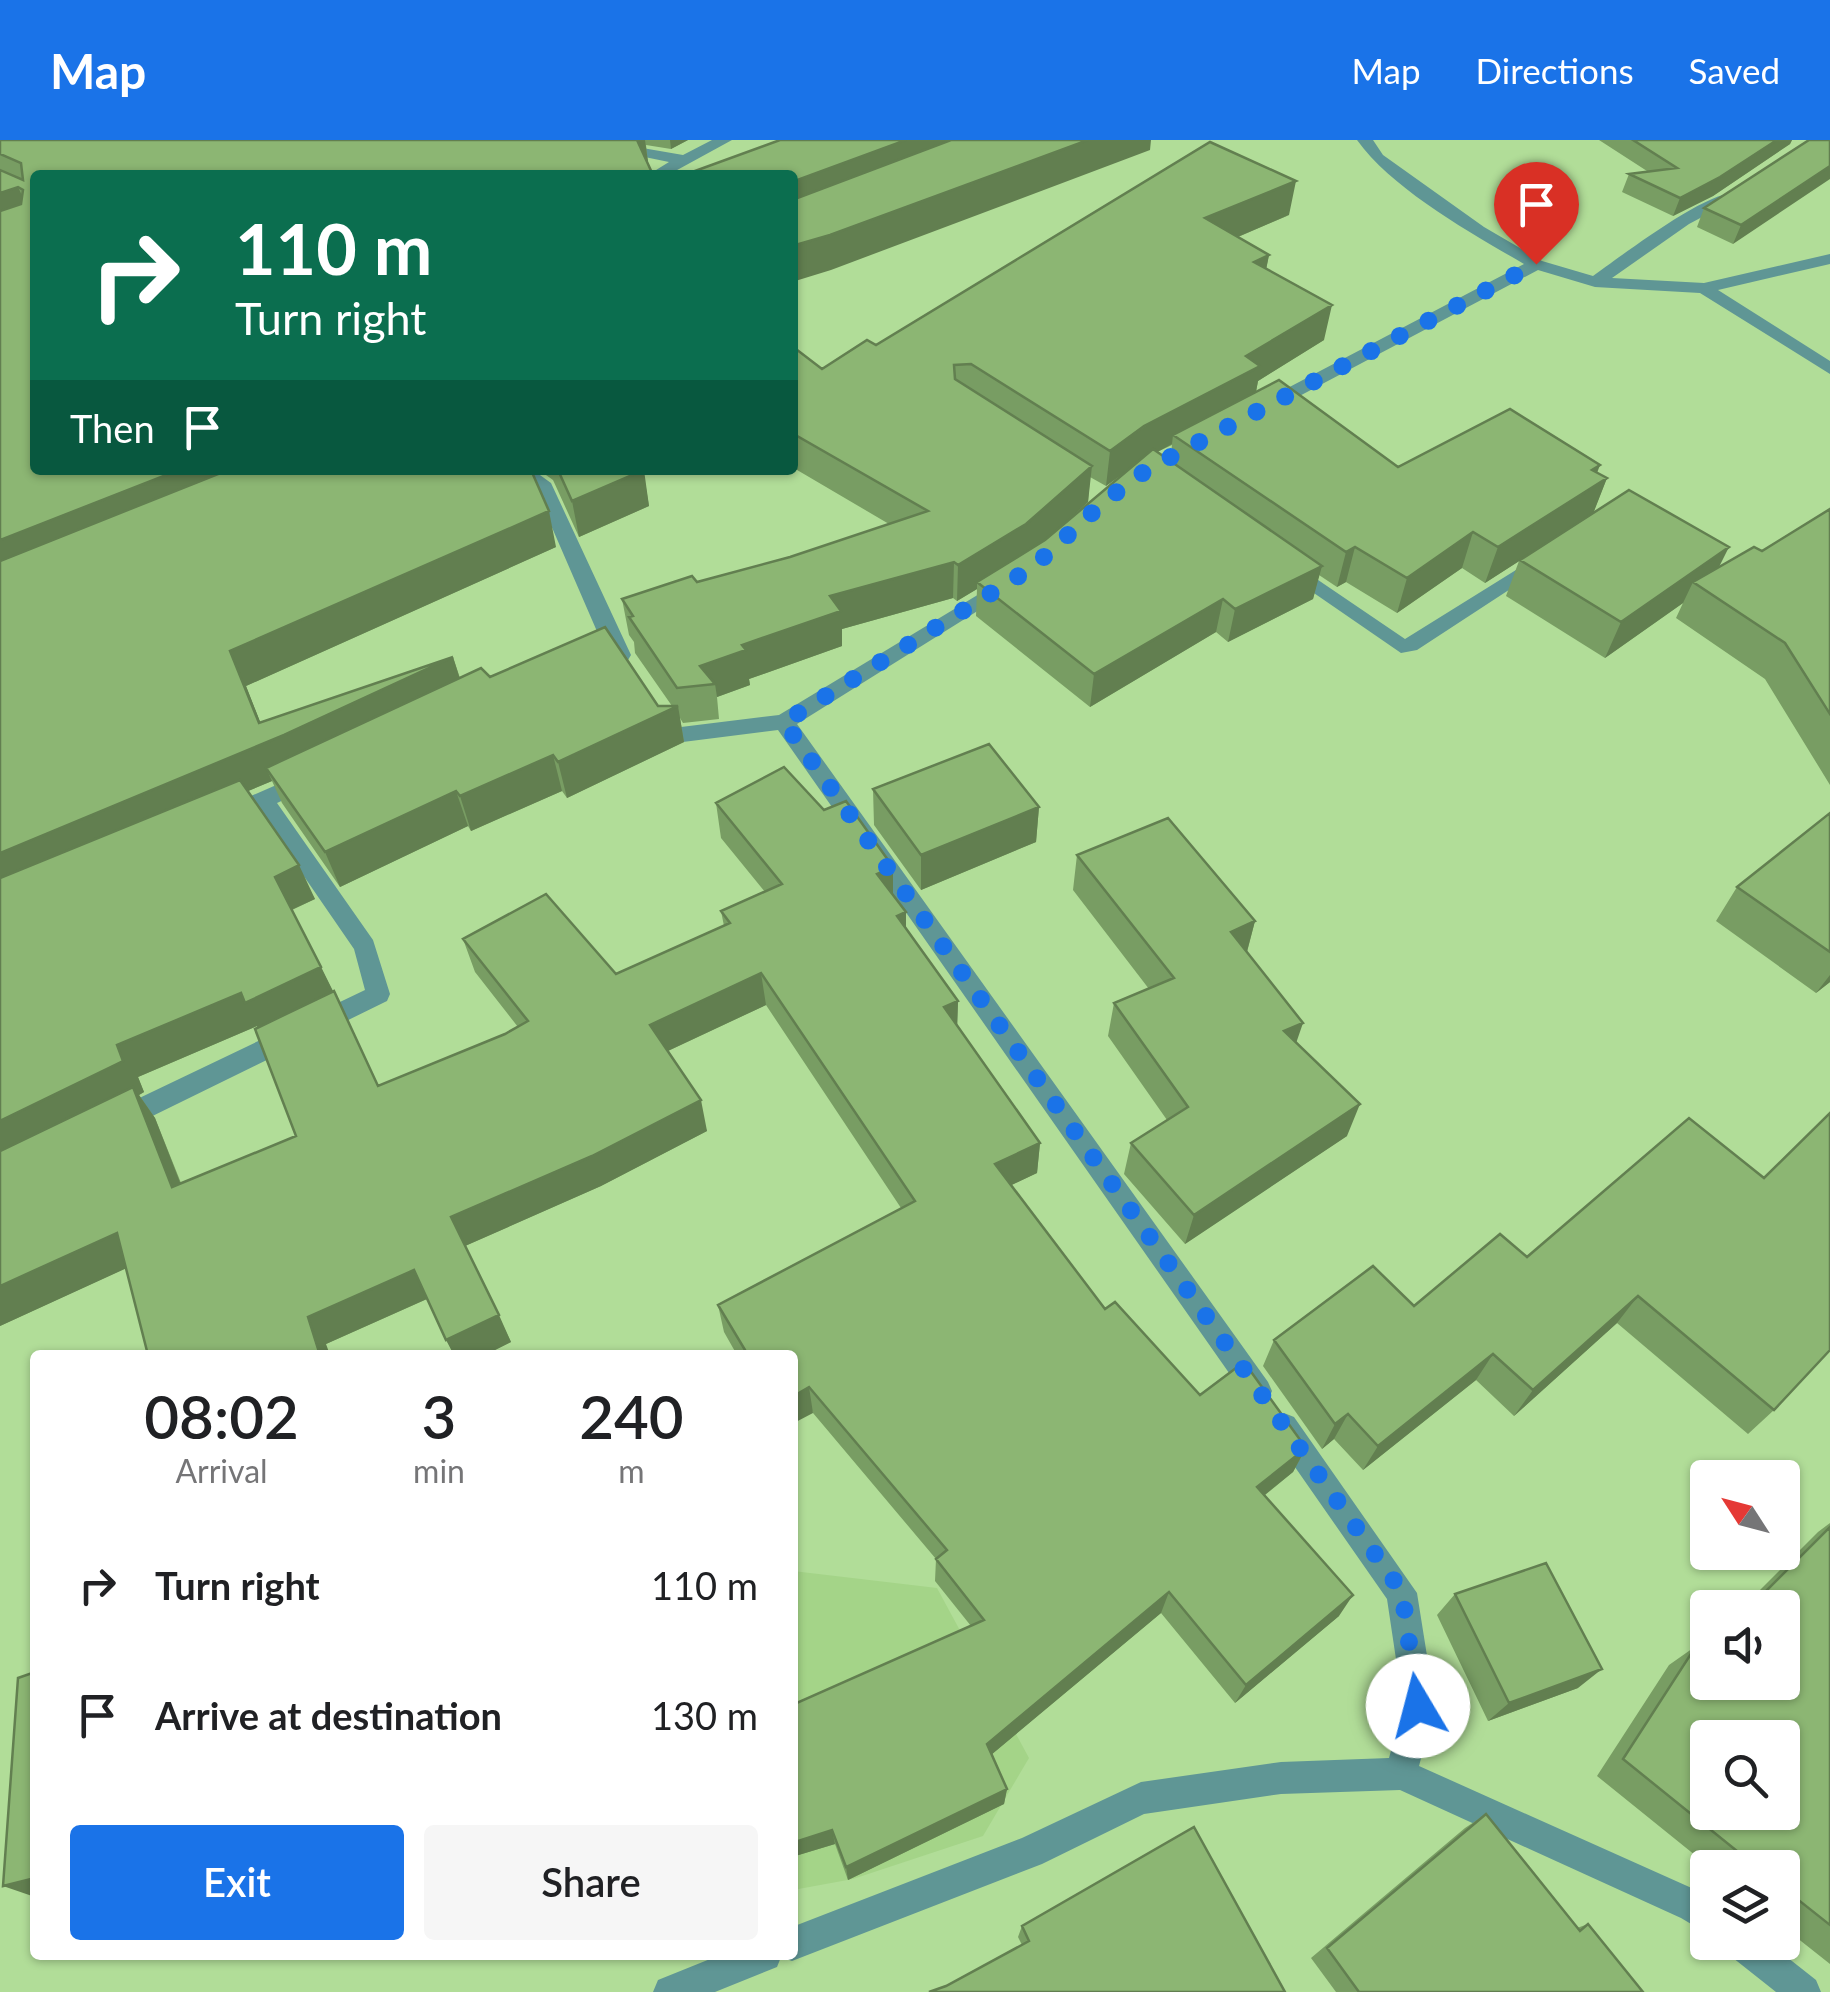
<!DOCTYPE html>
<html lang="en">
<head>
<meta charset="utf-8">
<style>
  body { margin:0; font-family:Lato,sans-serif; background:#f6f6f6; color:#202124; height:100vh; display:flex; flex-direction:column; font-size:38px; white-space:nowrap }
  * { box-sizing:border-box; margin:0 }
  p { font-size:32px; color:#757577 }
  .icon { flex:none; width:55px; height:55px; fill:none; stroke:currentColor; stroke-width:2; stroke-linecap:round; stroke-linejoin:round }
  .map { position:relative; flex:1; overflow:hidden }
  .panel { position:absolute; left:30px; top:1210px; width:768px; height:610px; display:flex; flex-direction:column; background:#fff; border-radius:10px; box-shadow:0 2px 8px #0004 }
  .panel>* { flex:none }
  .banner { position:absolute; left:30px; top:30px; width:768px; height:305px; border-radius:10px; box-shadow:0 2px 8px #0004; background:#0b6e4f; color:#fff; overflow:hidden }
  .needle { width:65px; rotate:306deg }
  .tools { position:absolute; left:1690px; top:1320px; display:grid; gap:20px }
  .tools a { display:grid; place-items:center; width:110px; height:110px; border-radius:10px; background:#fff; box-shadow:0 2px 8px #0004; font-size:50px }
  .pin { position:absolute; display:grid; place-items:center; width:85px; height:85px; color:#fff; margin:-102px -42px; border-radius:50% 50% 50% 0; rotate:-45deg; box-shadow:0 0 10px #0007 }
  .pin .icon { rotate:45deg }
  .me { position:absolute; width:110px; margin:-55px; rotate:352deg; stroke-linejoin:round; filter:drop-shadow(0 0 8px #0008) }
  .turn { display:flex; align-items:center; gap:35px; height:210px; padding:0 40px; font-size:45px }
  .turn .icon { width:130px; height:130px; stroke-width:2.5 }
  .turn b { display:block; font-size:70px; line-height:85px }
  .then { display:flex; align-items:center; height:95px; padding:0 40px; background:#0003; gap:20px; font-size:38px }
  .eta { display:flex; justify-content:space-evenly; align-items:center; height:170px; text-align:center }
  .eta b { font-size:60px; font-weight:600; line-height:70px }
  .button { display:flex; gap:20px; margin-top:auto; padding:20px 40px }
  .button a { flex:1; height:115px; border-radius:10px; background:#1a73e8; color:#fff; font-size:40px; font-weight:600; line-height:115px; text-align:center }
  .button a+a { background:#f6f6f6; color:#202124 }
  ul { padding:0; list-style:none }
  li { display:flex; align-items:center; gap:30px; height:130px; padding:0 40px }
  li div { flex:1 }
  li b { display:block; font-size:38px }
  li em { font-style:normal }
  header { display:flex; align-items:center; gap:60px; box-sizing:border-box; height:140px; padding:0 50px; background:#1a73e8; color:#fff }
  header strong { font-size:48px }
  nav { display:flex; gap:55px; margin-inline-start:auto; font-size:35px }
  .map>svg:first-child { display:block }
  .built { fill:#a4d488 }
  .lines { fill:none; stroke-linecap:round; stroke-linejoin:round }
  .minor { fill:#5f9695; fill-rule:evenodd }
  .wall { fill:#789d63; fill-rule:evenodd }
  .shaded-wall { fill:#627f50 }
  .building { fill:#8cb673; stroke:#627f50; stroke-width:2.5; fill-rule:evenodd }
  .route { stroke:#1a73e8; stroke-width:18; stroke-dasharray:0 32.4 }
</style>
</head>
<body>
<header>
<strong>Map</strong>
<nav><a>Map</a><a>Directions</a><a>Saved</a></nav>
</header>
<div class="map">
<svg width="1830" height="1852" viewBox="0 0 1830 1852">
  <rect width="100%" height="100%" fill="#b1dd98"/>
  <path class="built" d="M 793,1431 L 937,1448 L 1029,1618 L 983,1696 L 853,1739 L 793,1750 Z"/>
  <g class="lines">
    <path class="minor" d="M 562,0 L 596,0 L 683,15 L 712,0 L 732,0 L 668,35 L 648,35 L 669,22 Z
      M 1357,0 L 1373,0 L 1383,15 L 1484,87 L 1542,121 L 1593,136 C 1620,117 1707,50 1736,53 L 1736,59 L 1689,84 L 1612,138 L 1704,143 L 1830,114 L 1830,124 L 1718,150 L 1830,221 L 1830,234 L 1700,153 L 1595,147 L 1538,130 L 1273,270 L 1261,270 L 1261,262 L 1524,124 C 1471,93 1393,50 1357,0 Z
      M 511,330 L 533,330 L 551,343 L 631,515 L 628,520 L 614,520 L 599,496 L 534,346 Z
      M 1540,415 L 1547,417 L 1547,425 L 1417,510 L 1401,513 L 1279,429 L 1282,425 L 1296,425 L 1405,499 Z
      M 1004,439 L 1011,440 L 1011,450 L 797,584 L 1268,1242 L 1272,1251 L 1268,1260 L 1258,1264 L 1248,1260 L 778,590 L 675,603 L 667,600 L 649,573 L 652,568 L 668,568 L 681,587 L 779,575 Z
      M 306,632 L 314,634 L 317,640 L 314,646 L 277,663 L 373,800 L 390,854 L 387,861 L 126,989 L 117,992 L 108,989 L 104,981 L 108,973 L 365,850 L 354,809 L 259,671 L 229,683 L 218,675 L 221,669 Z
      M 1284,1273 L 1294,1277 L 1417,1453 L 1435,1566 L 1419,1626 L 1705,1754 L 1708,1794 L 1681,1778 L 1400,1650 L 1281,1654 L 1144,1674 L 1042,1724 L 792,1821 L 781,1817 L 777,1827 L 715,1852 L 653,1852 L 658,1840 L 720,1815 L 792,1815 L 792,1787 L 1022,1698 L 1141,1642 L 1281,1622 L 1389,1618 L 1403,1566 L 1387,1459 L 1274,1297 L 1270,1287 L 1274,1277 Z
      M 1723,1802 L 1768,1802 L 1816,1840 L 1821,1852 L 1776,1852 L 1728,1814 Z"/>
  </g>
  <path class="wall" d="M 0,0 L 688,0 L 671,9 L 646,5 L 648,22 L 35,330 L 556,407 L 246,546 L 260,582 L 453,517 L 460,538 L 490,537 L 658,566 L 672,566 L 635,513 L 634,502 L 629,495 L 622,459 L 697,442 L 790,417 L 889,384 L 792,327 L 792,206 L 822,229 L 876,205 L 1289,75 L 1238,97 L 1269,115 L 1266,129 L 1324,200 L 1258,241 L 1256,252 L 1398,327 L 1597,333 L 1607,338 L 1593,373 L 1719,427 L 1762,411 L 1830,369 L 1830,645 L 1765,539 L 1676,478 L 1683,463 L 1605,518 L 1506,456 L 1519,421 L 1485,443 L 1462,428 L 1397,473 L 1346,442 L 1337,447 L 1319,435 L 1313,459 L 1228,502 L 1216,492 L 1090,567 L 976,476 L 977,449 L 957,461 L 953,458 L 842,489 L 842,506 L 749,539 L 750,545 L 717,557 L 719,579 L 683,583 L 680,578 L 684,602 L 567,658 L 562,651 L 471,691 L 468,686 L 340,747 L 282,663 L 272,641 L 248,651 L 315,759 L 292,770 L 321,827 L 378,946 L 505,894 L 518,887 L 475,832 L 463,799 L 616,834 L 724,786 L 721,771 L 765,752 L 721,698 L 716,663 L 893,755 L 906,772 L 906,789 L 958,861 L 957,885 L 1040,1003 L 1037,1033 L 1011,1045 L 1105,1169 L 1200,1255 L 1306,1308 L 1293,1332 L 1265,1355 L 1339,1476 L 1235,1563 L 1161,1473 L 992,1614 L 1007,1649 L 1004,1664 L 848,1740 L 835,1704 L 792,1717 L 971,1486 L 935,1441 L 936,1419 L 813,1273 L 792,1215 L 737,1215 L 724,1192 L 718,1165 L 901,1068 L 766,865 L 668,911 L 707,991 L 601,1046 L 465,1106 L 511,1202 L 485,1215 L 454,1215 L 427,1159 L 326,1204 L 126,1128 L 0,1186 ZM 1172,305 L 1170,321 L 1157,312 ZM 1128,330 L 1047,399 L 1088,362 L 1090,337 L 1106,346 ZM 257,886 L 296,996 L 181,1043 L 155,978 L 139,955 L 144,952 L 138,937 Z
    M 1599,0 L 1792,0 L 1790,4 L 1713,56 L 1673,76 L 1622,52 L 1629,34 L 1647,31 Z
    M 1809,0 L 1733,104 L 1697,87 L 1704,68 Z
    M 539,330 L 643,330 L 649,366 L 579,397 L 553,340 Z
    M 873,649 L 1039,667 L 1036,702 L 921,750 L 874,685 Z
    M 1830,673 L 1830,842 L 1816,853 L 1716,781 L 1737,747 Z
    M 1077,715 L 1255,781 L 1247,812 L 1347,996 L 1185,1104 L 1124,1034 L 1131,1003 L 1167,980 L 1108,896 L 1114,863 L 1149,849 L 1073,750 Z
    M 1689,978 L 1774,1270 L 1748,1294 L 1617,1183 L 1514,1276 L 1476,1240 L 1363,1330 L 1334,1299 L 1322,1309 L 1263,1226 L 1274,1200 L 1414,1166 L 1527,1117 Z
    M 1830,1383 L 1830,1824 L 1782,1786 L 1782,1728 L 1711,1728 L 1597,1636 L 1669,1525 L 1696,1506 L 1700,1509 L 1708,1501 L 1708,1542 L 1782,1468 L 1742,1468 L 1818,1392 Z
    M 1455,1454 L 1578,1548 L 1488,1581 L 1437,1475 Z
    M 1486,1674 L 1577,1788 L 1588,1784 L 1643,1852 L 1336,1852 L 1311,1818 L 1465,1688 Z
    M 1022,1786 L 1285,1852 L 946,1846 L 1022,1805 L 1018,1797 Z"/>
  <path class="shaded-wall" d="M 635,0 L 645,0 L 648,22 L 638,27 Z
    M 670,0 L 688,0 L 671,9 Z
    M 906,0 L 996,0 L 792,78 L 792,42 Z
    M 1088,0 L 1151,0 L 1150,10 L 831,130 L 792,142 L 792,106 Z
    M 1777,0 L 1792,0 L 1790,4 L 1713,56 L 1673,76 L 1680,58 Z
    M 1830,26 L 1830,39 L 1733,104 L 1741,85 Z
    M 1296,41 L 1289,75 L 1200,113 L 1205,78 Z
    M 18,47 L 34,81 L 0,94 L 0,53 Z
    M 1269,115 L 1262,150 L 1254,122 Z
    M 1332,165 L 1324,200 L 1258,241 L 1254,262 L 1173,295 L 1172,304 L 1139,322 L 1106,346 L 1110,311 L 1246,216 Z
    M 1600,325 L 1591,349 L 1607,338 L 1593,374 L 1485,443 L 1498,407 L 1592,330 Z
    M 1092,326 L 1088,362 L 1024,420 L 977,442 L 977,449 L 957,461 L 958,425 Z
    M 179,330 L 284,330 L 0,443 L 0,400 Z
    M 644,330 L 649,366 L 579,397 L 572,361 Z
    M 549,371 L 556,407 L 246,546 L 268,602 L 453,517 L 464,552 L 266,628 L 272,641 L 0,756 L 0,713 L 230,511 Z
    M 1473,392 L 1462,428 L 1397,473 L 1407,438 Z
    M 1355,407 L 1346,442 L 1337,447 L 1346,412 Z
    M 1729,407 L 1711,443 L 1693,442 L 1683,463 L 1605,518 L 1621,482 Z
    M 954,422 L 953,458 L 842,489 L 842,506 L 749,539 L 750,545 L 717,557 L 715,544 L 700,526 L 830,456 Z
    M 1322,426 L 1313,459 L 1228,502 L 1235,469 Z
    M 1223,459 L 1216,492 L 1090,567 L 1094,534 Z
    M 678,566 L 684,602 L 567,658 L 558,622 Z
    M 553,615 L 562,651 L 471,691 L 460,656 Z
    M 456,651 L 468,686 L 340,747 L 325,712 Z
    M 1039,667 L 1036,702 L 921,750 L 921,715 Z
    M 299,725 L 315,759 L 291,770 L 275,737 Z
    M 893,727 L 893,761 L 877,734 Z
    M 906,772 L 906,805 L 897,776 Z
    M 1255,781 L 1246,815 L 1231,792 Z
    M 321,827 L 337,859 L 263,895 L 257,886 L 138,937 L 144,952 L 139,955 L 155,978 L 193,1076 L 0,1024 L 0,981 L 117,905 L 241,853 Z
    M 761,833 L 766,865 L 657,916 L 650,885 Z
    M 1830,835 L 1830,842 L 1816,853 Z
    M 958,861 L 957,893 L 944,867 Z
    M 1303,883 L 1292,915 L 1284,891 Z
    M 701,960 L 707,991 L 601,1046 L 465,1106 L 451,1077 Z
    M 1360,964 L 1347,996 L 1185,1104 L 1194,1075 Z
    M 1040,1003 L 1037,1033 L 993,1054 L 995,1024 Z
    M 117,1093 L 140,1122 L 0,1186 L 0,1146 Z
    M 414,1130 L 429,1158 L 326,1204 L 330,1215 L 320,1215 L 308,1177 Z
    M 1638,1156 L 1617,1183 L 1514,1276 L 1533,1250 Z
    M 499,1175 L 511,1202 L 485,1215 L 454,1215 L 446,1200 Z
    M 1493,1214 L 1476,1240 L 1363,1330 L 1378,1306 Z
    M 809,1247 L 813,1273 L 792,1284 L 792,1257 Z
    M 1348,1274 L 1334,1299 L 1322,1309 L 1335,1284 Z
    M 1306,1308 L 1293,1332 L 1246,1370 L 1257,1347 Z
    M 1169,1452 L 1161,1473 L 985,1620 L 987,1604 Z
    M 1353,1455 L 1339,1476 L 1235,1563 L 1246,1545 Z
    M 1602,1529 L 1578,1548 L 1488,1581 L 1509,1563 Z
    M 1007,1649 L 1004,1664 L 848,1740 L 846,1727 Z
    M 832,1690 L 835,1704 L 792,1717 L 792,1703 Z
    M 35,1738 L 35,1757 L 3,1746 Z"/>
  <path class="building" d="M 0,0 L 637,0 L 653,35 L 35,35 L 35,330 L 179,330 L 0,400 L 0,71 L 21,64 L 23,50 L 18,47 L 0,53 L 0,30 L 23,40 L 21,23 L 0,14 Z
    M 780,0 L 906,0 L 792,42 L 792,35 L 684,35 Z
    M 951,0 L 1088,0 L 830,95 L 792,106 L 792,60 Z
    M 1633,0 L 1777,0 L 1720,37 L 1680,58 L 1629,34 L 1677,28 Z
    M 1809,0 L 1830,0 L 1830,26 L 1741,85 L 1704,68 Z
    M 1210,2 L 1296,41 L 1205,78 L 1269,115 L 1254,122 L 1332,165 L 1246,216 L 1260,226 L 1144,286 L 1110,311 L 971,224 L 954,225 L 955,239 L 1092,326 L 1026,384 L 958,425 L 954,422 L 830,456 L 841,471 L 742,505 L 746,510 L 700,526 L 715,544 L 677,548 L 629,477 L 633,476 L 622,459 L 692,436 L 697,442 L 790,417 L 928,371 L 792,293 L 792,206 L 822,229 L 867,200 L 876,205 Z
    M 1279,240 L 1398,327 L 1510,269 L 1600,325 L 1592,330 L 1607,338 L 1498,407 L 1473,392 L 1407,438 L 1355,407 L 1346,412 L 1173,295 Z
    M 1153,309 L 1322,426 L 1235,469 L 1223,459 L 1094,534 L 977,442 L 1045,400 Z
    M 228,330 L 531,330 L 549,371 L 230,511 L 259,583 L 453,517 L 284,595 L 0,713 L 0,421 Z
    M 558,330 L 644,330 L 572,361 Z
    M 1629,350 L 1729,407 L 1621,482 L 1520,420 Z
    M 1830,369 L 1830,574 L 1785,503 L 1693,442 L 1754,407 L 1762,411 Z
    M 605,487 L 658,566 L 678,566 L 558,622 L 553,615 L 460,656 L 456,651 L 325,712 L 266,628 L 481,528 L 490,537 Z
    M 989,604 L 1039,667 L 921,715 L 873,649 Z
    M 784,627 L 824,670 L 846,661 L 893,727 L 877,734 L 906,772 L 897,776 L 958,861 L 944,867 L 1040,1003 L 995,1024 L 1105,1169 L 1115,1162 L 1200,1255 L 1244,1222 L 1306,1308 L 1257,1347 L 1353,1455 L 1246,1545 L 1169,1452 L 987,1604 L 1007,1649 L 846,1727 L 832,1690 L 792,1703 L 792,1565 L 984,1480 L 936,1419 L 947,1410 L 809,1247 L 792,1257 L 792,1215 L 748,1215 L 718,1165 L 915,1061 L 761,833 L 650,885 L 701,960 L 592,1016 L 451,1077 L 499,1175 L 446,1200 L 414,1130 L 308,1177 L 320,1215 L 148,1215 L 117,1093 L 0,1146 L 0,1011 L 133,947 L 172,1047 L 296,996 L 255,889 L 334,851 L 378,946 L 505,894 L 528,881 L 463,799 L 546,754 L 616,834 L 730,783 L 721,771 L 782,744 L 716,663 Z
    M 240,640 L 299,725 L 275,737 L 321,827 L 245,863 L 241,853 L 117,905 L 123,921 L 0,981 L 0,738 Z
    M 1830,673 L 1830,812 L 1737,747 Z
    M 1168,678 L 1255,781 L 1231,792 L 1303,883 L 1284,891 L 1360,964 L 1194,1075 L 1131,1003 L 1188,967 L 1114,863 L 1174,838 L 1077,715 Z
    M 1830,973 L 1830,1210 L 1774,1270 L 1638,1156 L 1533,1250 L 1493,1214 L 1378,1306 L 1348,1274 L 1335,1284 L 1274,1200 L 1373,1126 L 1414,1166 L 1500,1094 L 1527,1117 L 1689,978 L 1764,1038 Z
    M 1830,1387 L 1830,1785 L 1782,1747 L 1782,1728 L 1758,1728 L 1623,1619 L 1696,1506 L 1704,1512 L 1708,1509 L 1708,1542 L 1782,1542 L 1782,1468 L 1749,1468 ZM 1708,1598 L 1782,1598 L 1782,1672 L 1708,1672 Z
    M 1546,1423 L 1602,1529 L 1509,1563 L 1455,1454 Z
    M 35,1532 L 35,1738 L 3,1746 L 18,1538 Z
    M 1486,1674 L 1580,1791 L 1588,1784 L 1643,1852 L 1359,1852 L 1327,1808 Z
    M 1194,1687 L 1285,1852 L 929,1852 L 946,1846 L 1029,1801 L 1022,1786 Z"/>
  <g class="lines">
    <path class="route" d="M 1418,1566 L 1402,1452 L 784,582 L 1033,427 L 1106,360 L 1148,329 L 1536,124"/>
  </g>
</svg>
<div class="tools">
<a><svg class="needle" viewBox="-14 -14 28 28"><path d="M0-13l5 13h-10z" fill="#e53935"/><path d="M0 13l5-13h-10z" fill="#757577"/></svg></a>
<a><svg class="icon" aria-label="sound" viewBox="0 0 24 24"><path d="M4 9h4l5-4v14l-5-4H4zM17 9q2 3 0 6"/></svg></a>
<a><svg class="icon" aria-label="search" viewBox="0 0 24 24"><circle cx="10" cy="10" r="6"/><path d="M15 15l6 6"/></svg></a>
<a><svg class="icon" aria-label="layers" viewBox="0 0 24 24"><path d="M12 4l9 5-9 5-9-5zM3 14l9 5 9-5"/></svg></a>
</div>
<div class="pin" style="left:1536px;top:124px;background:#d93025"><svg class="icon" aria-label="arrive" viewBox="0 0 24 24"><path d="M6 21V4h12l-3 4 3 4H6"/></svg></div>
<svg class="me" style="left:1418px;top:1566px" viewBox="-20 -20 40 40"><circle r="19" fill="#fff"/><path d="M0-13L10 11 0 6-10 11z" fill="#1a73e8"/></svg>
<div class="banner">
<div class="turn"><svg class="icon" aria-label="right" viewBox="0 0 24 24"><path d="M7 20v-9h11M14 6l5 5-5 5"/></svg><div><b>110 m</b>Turn right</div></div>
<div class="then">Then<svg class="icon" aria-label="arrive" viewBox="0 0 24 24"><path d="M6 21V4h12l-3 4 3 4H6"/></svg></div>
</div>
<section class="panel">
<div class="eta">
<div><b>08:02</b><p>Arrival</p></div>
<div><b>3</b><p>min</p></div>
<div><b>240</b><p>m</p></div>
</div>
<ul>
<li><svg class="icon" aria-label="right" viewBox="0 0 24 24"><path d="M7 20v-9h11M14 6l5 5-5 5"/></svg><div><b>Turn right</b></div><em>110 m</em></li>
<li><svg class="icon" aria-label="arrive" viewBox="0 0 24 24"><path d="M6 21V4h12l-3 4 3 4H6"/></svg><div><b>Arrive at destination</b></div><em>130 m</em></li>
</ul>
<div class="button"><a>Exit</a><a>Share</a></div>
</section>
</div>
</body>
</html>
